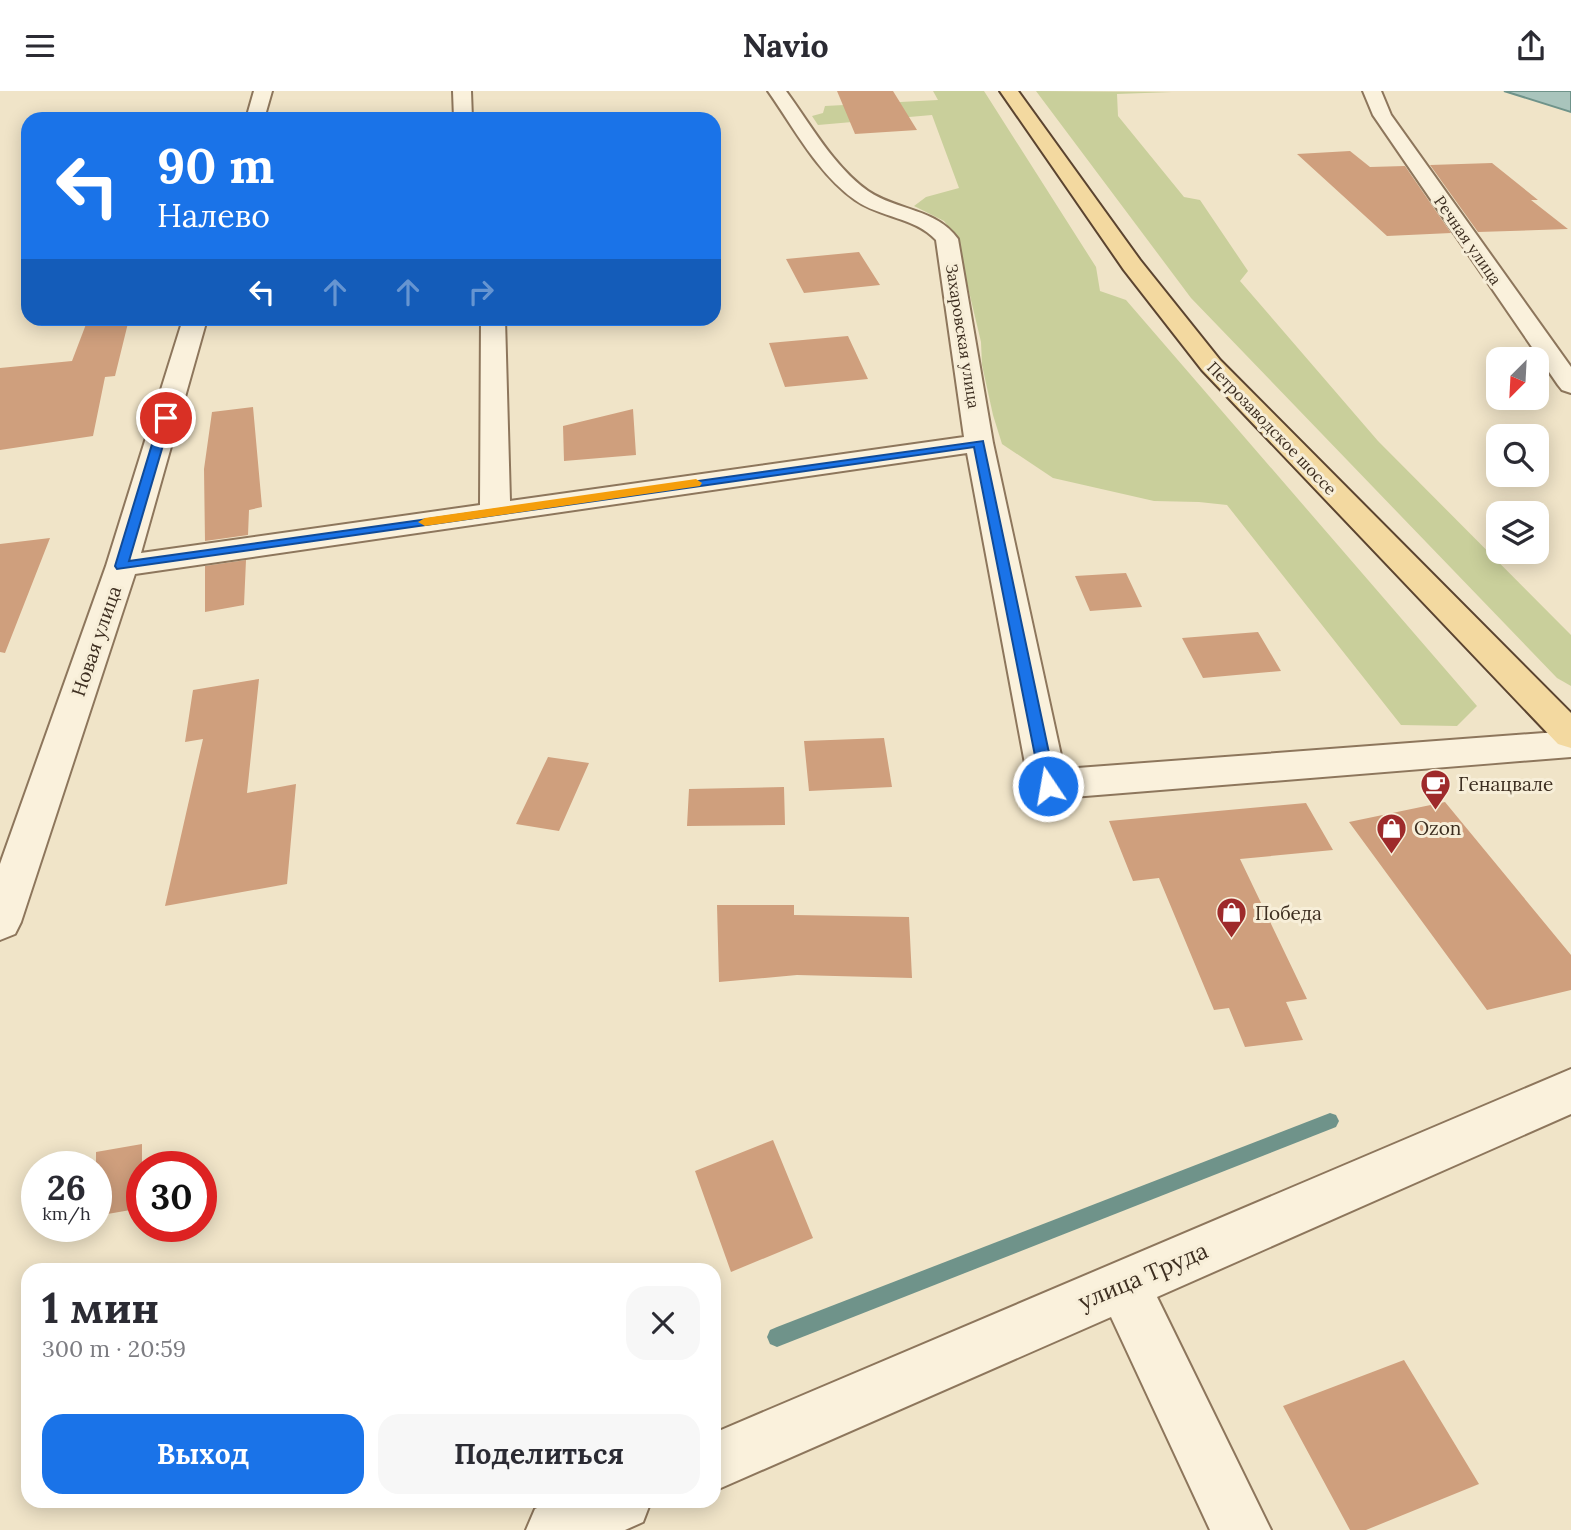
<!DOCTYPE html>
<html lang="ru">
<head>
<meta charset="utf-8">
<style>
  body { margin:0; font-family:Lora,serif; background:#f7f7f7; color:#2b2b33; height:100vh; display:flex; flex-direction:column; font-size:26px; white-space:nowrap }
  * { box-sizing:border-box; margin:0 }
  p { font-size:23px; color:#7c7c81 }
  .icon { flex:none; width:38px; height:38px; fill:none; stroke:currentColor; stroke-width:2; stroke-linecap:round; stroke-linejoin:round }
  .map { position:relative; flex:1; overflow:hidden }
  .side { position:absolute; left:21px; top:1172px; width:700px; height:245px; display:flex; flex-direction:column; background:#fff; border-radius:21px; box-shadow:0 4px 18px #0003 }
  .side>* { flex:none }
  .banner { position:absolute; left:21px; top:21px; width:700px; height:214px; border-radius:21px; box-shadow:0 4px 18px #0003; background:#1a73e8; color:#fff; overflow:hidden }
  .needle { width:46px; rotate:204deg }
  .tools { position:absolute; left:1486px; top:256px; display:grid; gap:14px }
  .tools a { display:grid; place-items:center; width:63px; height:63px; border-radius:14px; background:#fff; box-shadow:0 4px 18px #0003; font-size:35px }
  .speed { position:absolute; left:21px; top:1060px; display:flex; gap:14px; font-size:35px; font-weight:700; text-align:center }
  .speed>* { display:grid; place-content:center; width:91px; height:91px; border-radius:50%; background:#fff; box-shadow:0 4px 18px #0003; line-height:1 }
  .speed small { font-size:18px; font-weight:400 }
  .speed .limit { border:10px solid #d22; background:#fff; color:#111 }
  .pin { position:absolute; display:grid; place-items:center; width:60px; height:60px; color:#fff; margin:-30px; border:4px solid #fff; border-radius:50%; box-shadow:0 2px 7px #0007 }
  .me { position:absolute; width:77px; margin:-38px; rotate:348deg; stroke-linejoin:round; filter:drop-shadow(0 0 5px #0008) }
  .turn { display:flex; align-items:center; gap:24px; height:147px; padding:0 21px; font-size:32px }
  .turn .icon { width:91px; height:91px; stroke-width:2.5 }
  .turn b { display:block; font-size:49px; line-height:60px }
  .lanes { display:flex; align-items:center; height:66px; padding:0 21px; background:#0003; justify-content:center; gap:35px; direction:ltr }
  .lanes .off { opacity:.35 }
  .round { display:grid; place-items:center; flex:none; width:74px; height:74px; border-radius:21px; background:#f7f7f7 }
  .summary { display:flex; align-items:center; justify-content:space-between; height:119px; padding:0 21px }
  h1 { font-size:42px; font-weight:700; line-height:52px }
  .action { display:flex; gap:14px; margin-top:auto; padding:14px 21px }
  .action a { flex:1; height:80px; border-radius:21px; background:#1a73e8; color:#fff; font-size:28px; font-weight:700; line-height:80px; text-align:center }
  .action a+a { background:#f7f7f7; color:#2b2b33 }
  header { display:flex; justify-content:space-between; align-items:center; height:91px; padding:0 21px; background:#fff; font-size:32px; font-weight:700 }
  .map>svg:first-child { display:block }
  .green { fill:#c9cf9b }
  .water { fill:#a9c4bc; stroke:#6f938a; stroke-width:2 }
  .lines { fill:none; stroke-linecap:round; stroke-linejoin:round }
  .stream { fill:#6f938a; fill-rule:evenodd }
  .building { fill:#cf9f7d }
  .minor-casing { stroke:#8d765c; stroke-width:4 }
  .major-casing { stroke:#5b4430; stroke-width:4 }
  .minor { fill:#faf1dc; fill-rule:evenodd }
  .major { fill:#f3d9a0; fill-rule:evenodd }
  .route { fill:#1a73e8; stroke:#114b97; stroke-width:2 }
  .slow { fill:#f59e0b }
  .labels { text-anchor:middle; stroke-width:6; stroke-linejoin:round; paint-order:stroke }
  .far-street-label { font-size:16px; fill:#3d2e20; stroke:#f7eed8 }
  .street-label { font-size:19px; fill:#3d2e20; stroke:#f7eed8 }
  .poi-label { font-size:19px; fill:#3d2e20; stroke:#f7eed8; text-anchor:start }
  .near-street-label { font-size:23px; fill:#3d2e20; stroke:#f7eed8 }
</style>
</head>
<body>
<header><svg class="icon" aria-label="menu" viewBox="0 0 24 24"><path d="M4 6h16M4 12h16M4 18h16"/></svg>Navio<svg class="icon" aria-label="share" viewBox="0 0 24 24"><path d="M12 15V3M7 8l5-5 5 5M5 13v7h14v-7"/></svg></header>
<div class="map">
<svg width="1571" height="1439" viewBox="0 0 1571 1439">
  <rect width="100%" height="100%" fill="#f0e4c8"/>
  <path class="green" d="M 933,0 L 984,0 L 1096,176 L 1100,200 L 1126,209 L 1477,615 L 1457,635 L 1401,634 L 1227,414 L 1199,411 L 1154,410 L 1053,387 L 1002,353 L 993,324 L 982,274 L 981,251 L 956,146 L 944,130 L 914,115 L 926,106 L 959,97 L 932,24 L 818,34 L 812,25 L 823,22 L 825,15 L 938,9 Z
    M 1036,0 L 1172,1 L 1117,3 L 1118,25 L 1184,106 L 1200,109 L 1248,180 L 1240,190 L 1378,350 L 1571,544 L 1571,595 L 1557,587 L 1191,207 Z"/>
  <path class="water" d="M 1504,0 L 1571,0 L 1571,21 Z"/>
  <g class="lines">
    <path class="stream" d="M 1330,1022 L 1336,1024 L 1339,1030 L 1336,1036 L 777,1256 L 770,1253 L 767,1246 L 770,1239 L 777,1236 Z"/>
  </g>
  <path class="building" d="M 837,0 L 893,0 L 917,39 L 855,43 Z
    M 1350,60 L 1370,76 L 1405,75 L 1451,142 L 1387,145 L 1297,63 Z
    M 1492,72 L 1538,109 L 1531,109 L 1568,138 L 1478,141 L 1430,74 Z
    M 859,161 L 880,194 L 804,202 L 786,168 Z
    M 88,228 L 129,228 L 115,285 L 105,286 L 93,345 L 0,359 L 0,277 L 72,270 Z
    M 848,245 L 868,288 L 785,296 L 769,252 Z
    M 253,316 L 262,416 L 249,419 L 248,444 L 205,450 L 204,378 L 212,321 Z
    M 633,318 L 636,364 L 564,370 L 563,335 Z
    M 50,447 L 5,562 L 0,561 L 0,453 Z
    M 246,469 L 244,514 L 205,521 L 205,475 Z
    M 1126,482 L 1142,516 L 1090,520 L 1075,485 Z
    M 1258,541 L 1281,580 L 1203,587 L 1182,547 Z
    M 259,588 L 247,702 L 296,693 L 287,793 L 165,815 L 203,648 L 185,651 L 193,599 Z
    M 884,647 L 892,696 L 809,700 L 804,650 Z
    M 548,666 L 589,672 L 559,740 L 516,733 Z
    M 784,696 L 785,734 L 687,735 L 689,698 Z
    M 1445,711 L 1571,864 L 1571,899 L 1487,919 L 1349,731 Z
    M 1306,712 L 1333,759 L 1240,768 L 1307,908 L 1286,911 L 1303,949 L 1245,956 L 1229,917 L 1214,919 L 1159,787 L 1133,790 L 1109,730 Z
    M 717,814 L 794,814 L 794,824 L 909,826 L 912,887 L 797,884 L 719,891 Z
    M 773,1049 L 813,1147 L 731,1181 L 695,1080 Z
    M 142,1053 L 142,1117 L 96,1125 L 96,1061 Z
    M 1404,1269 L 1479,1393 L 1366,1439 L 1350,1439 L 1283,1315 Z"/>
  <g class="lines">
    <defs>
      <path id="minor" d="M 254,0 L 272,0 L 264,28 L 246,28 Z
        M 453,0 L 471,0 L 472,28 L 454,28 Z
        M 768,0 L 786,0 C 811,34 833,75 868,100 C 897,120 936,117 958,148 L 993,352 L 1064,678 L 1571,640 L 1571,666 L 1048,708 L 1035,704 L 1029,694 L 967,362 L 135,483 L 21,831 L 15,843 L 0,849 L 0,773 L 106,475 L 183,228 L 207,228 L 141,462 L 480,414 L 481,228 L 505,228 L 510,410 L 964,346 L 936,149 C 915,126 880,127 855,109 C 818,83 794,37 768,0 Z
        M 1363,0 L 1381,0 L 1391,24 L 1571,276 L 1571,302 L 1562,299 L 1558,294 L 1373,24 Z
        M 1571,978 L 1571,1023 L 1157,1206 L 1271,1439 L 1210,1439 L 1111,1226 L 714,1400 L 714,1342 Z
        M 552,1410 L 651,1410 L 643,1431 L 625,1439 L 526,1439 L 535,1418 Z"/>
      <path id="major" d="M 1000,0 L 1018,0 L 1140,169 L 1220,269 L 1571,622 L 1571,657 L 1558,653 L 1202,279 L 1124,179 Z"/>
    </defs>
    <use href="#minor" class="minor-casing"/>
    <use href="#major" class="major-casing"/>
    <use href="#minor" class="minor"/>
    <use href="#major" class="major"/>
  </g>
  <path class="route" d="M 166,323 L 171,327 L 129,470 L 983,350 L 1056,695 L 1048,701 L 1041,695 L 974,356 L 117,478 L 115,475 L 160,327 Z"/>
  <path class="slow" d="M 696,388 L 702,392 L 700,395 L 425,435 L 418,431 L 425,427 Z"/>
  <defs>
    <symbol id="cafe-pin" viewBox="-11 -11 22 30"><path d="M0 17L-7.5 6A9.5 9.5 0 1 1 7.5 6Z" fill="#9e2a2b" stroke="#f7eed8"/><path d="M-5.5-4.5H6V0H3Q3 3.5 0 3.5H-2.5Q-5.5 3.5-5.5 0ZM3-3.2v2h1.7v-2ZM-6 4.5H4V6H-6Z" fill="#fff"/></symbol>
    <symbol id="shop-pin" viewBox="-11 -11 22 30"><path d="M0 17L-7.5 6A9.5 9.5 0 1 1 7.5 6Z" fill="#9e2a2b" stroke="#f7eed8"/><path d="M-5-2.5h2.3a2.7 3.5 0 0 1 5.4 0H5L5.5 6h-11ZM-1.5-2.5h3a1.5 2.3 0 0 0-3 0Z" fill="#fff"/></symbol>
  </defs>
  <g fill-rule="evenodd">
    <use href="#cafe-pin" x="1418" y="676" width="35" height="47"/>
    <use href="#shop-pin" x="1374" y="720" width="35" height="47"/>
    <use href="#shop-pin" x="1214" y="804" width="35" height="47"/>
  </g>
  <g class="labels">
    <g class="far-street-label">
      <text transform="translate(1468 149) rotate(55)" y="6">Речная улица</text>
      <text transform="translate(963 245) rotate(81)" y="6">Захаровская улица</text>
      <text transform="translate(1272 337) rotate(46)" y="6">Петрозаводское шоссе</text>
    </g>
    <g class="street-label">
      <text transform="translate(96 550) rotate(-71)" y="7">Новая улица</text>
    </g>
    <g class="poi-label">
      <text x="1458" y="700">Генацвале</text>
      <text x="1414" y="744">Ozon</text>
      <text x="1255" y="829">Победа</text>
    </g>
    <g class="near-street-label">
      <text transform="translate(1143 1185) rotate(-23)" y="8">улица Труда</text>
    </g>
  </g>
</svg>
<div class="tools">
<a><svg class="needle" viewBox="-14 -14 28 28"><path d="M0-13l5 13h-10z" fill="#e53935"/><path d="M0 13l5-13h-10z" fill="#7c7c81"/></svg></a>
<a><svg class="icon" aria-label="search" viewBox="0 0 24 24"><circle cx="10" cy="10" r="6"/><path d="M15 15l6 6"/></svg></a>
<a><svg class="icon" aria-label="layers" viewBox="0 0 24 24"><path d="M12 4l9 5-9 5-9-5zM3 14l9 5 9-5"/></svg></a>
</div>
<div class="speed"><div>26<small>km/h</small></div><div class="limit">30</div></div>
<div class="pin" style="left:166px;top:327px;background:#d93025"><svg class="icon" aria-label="arrive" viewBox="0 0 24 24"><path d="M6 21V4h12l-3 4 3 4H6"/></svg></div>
<svg class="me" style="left:1048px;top:695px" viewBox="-20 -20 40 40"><circle r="17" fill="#1a73e8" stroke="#fff" stroke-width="3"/><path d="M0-11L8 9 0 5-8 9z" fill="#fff"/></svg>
<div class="banner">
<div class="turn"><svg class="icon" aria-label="left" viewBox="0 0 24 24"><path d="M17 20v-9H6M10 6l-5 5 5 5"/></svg><div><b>90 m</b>Налево</div></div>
<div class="lanes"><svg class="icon" aria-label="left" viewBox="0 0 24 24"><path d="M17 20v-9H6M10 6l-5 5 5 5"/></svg><svg class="icon off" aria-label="ahead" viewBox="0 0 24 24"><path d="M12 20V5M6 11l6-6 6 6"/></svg><svg class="icon off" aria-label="ahead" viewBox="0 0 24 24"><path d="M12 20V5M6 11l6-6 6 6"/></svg><svg class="icon off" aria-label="right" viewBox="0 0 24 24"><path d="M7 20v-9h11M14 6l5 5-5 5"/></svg></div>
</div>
<section class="side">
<div class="summary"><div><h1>1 мин</h1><p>300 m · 20:59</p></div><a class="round"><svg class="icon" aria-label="close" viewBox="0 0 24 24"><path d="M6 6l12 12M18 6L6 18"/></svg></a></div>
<div class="action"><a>Выход</a><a>Поделиться</a></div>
</section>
</div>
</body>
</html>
